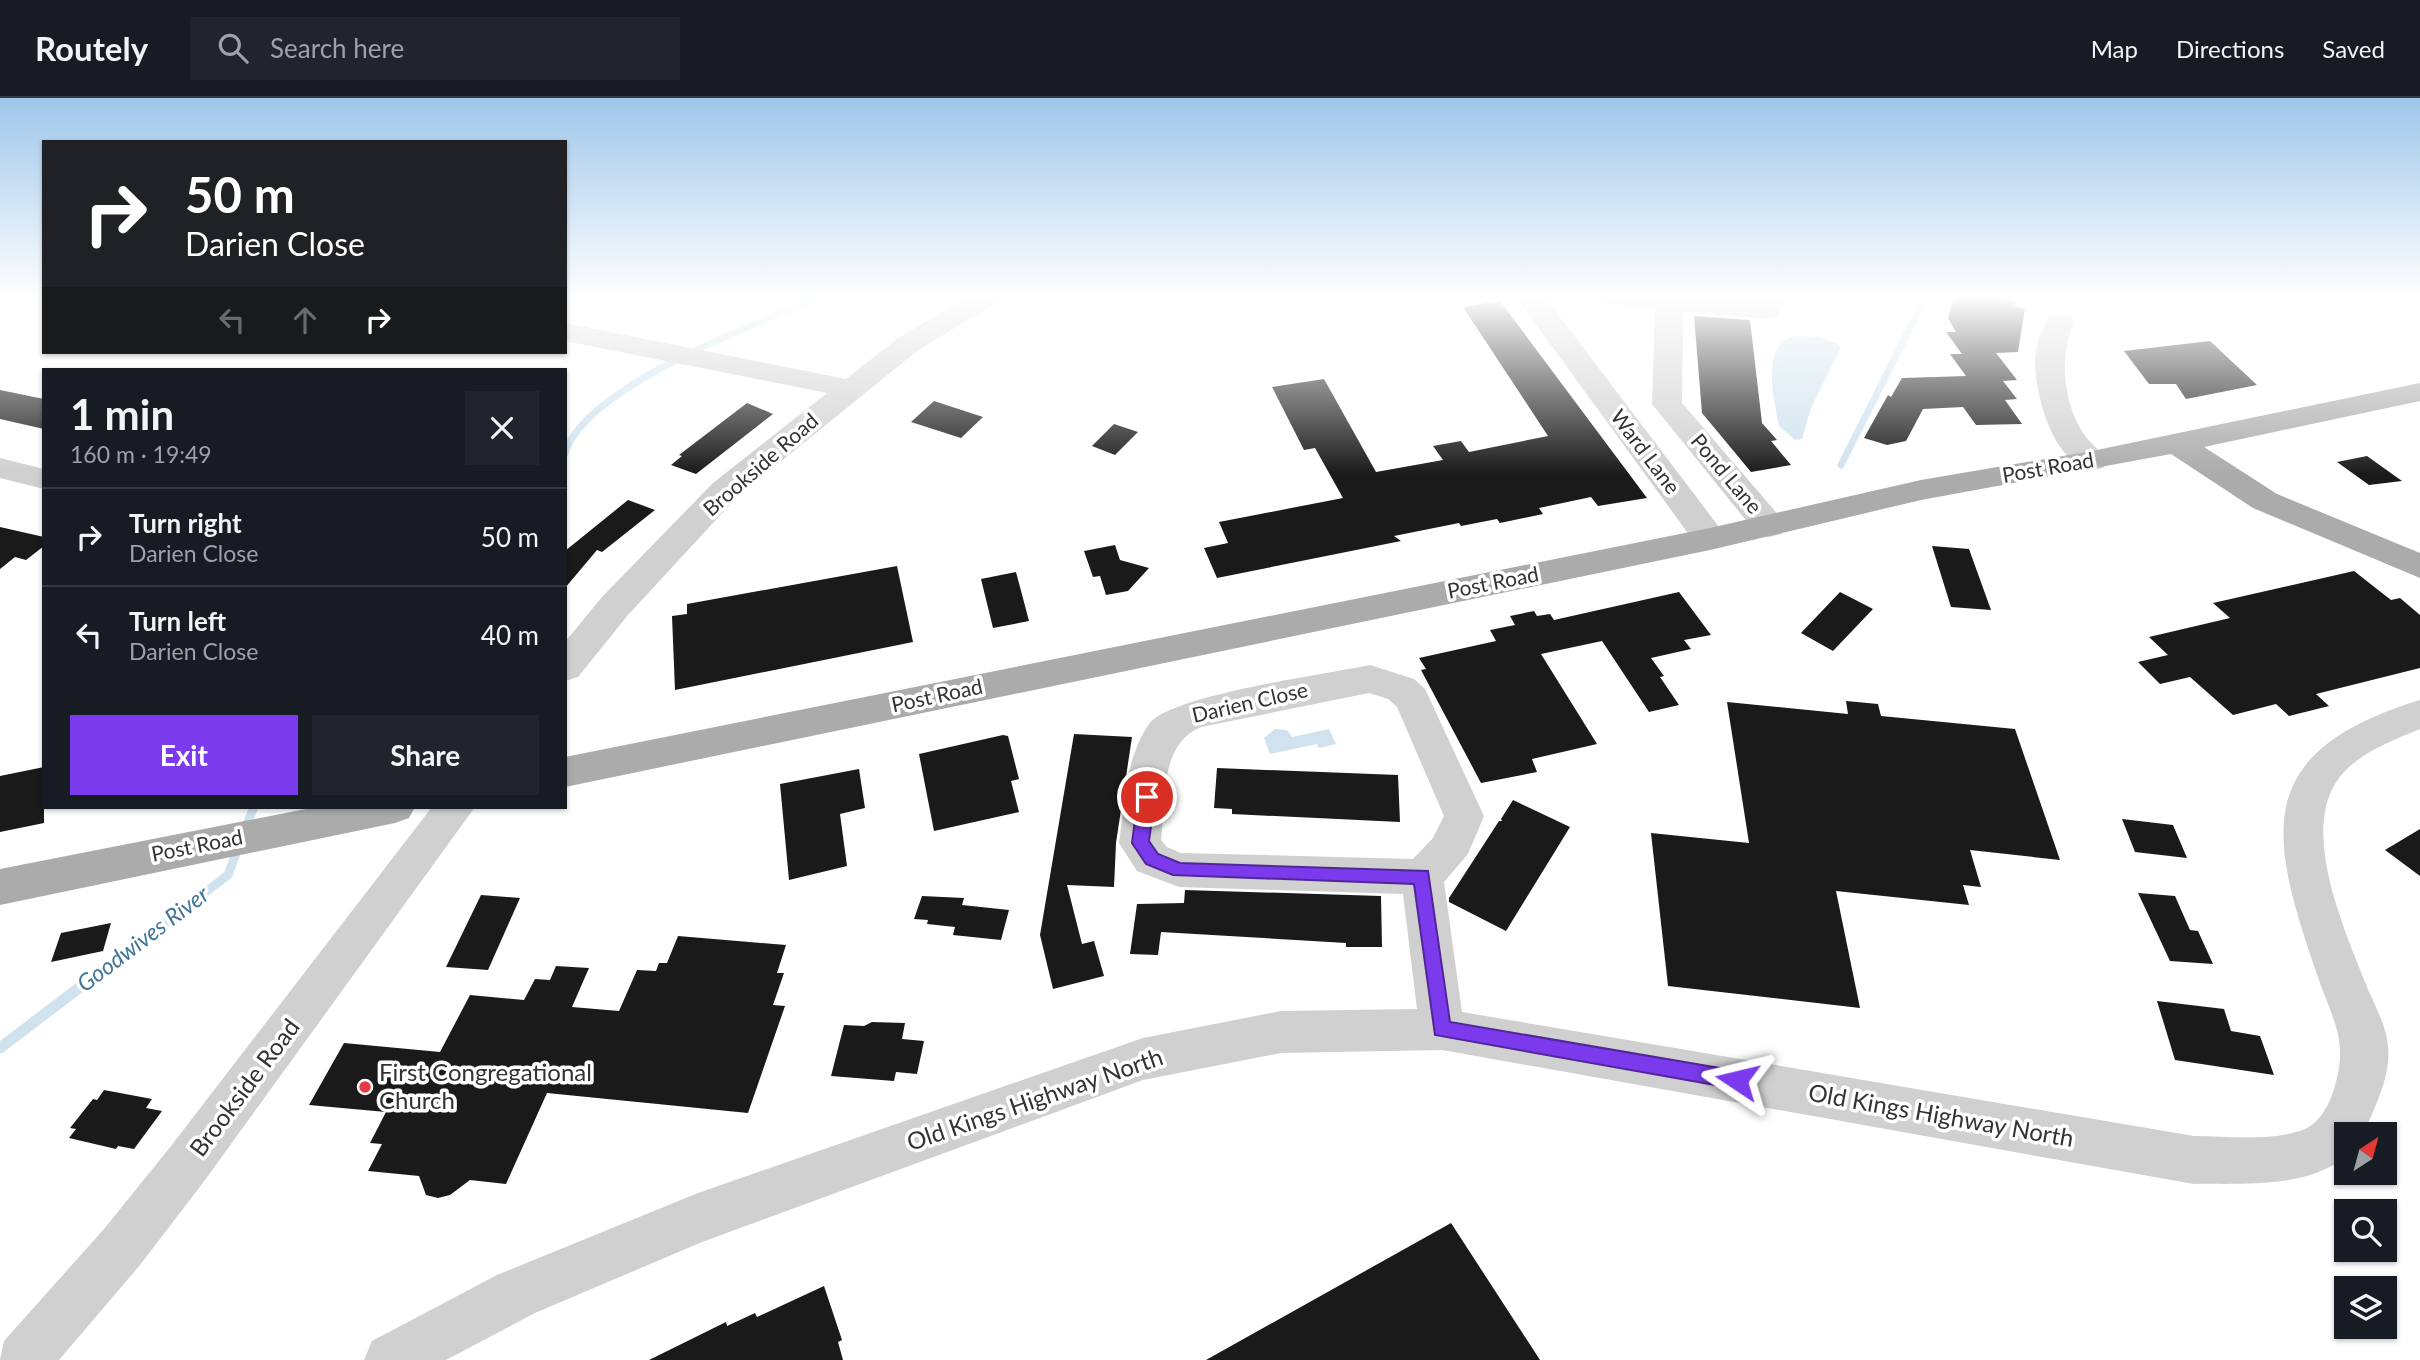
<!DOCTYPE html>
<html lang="en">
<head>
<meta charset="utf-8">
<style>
  body { margin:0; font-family:Lato,sans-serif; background:#20242c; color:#f1f3f6; height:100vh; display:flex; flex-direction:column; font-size:26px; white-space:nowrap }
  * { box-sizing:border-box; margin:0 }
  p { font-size:23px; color:#9ea1a6 }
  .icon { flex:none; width:38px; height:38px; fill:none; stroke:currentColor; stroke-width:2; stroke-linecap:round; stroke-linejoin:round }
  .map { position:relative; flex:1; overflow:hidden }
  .details { position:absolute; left:42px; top:270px; width:525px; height:441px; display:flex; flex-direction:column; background:#171b24; border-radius:0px; box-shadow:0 2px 5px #0004 }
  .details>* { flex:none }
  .top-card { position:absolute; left:42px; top:42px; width:525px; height:214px; border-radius:0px; box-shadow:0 2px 5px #0004; background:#202124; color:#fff; overflow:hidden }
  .needle { width:46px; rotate:36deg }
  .fabs { position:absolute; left:2334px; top:1024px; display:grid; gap:14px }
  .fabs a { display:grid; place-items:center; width:63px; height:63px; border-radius:0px; background:#171b24; box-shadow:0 2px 5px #0004; font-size:35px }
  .pin { position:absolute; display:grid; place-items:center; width:60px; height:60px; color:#fff; margin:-30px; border:4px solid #fff; border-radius:50%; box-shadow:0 2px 7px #0007 }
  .me { position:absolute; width:77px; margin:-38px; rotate:280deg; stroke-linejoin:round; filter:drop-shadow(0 0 5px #0008) }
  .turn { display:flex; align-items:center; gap:24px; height:147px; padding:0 28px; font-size:32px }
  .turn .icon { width:91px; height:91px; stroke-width:2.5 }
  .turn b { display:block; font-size:49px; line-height:60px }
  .lanes { display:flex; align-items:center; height:66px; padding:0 28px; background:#0003; justify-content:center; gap:35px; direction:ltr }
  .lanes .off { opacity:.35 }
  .round { display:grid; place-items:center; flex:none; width:74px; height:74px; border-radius:0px; background:#20242c }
  .summary { display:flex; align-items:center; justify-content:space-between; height:119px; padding:0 28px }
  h1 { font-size:42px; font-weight:700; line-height:52px }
  .cta { display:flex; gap:14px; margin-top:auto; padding:14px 28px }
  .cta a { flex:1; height:80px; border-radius:0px; background:#7c3aed; color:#fff; font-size:28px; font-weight:700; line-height:80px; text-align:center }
  .cta a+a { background:#20242c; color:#f1f3f6 }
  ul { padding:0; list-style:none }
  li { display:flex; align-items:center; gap:21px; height:98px; padding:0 28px; border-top:2px solid #363941 }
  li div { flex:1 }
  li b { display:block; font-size:26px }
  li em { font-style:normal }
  header { display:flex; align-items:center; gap:42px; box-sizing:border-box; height:98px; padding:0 35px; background:#171b24; border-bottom:2px solid #363941 }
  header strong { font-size:33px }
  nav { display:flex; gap:38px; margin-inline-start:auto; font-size:24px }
  .search { width:490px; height:63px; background:#20242c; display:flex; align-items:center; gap:18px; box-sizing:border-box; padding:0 24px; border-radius:0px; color:#9ea1a6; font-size:26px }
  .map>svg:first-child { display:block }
  .water { fill:#cfe2ee }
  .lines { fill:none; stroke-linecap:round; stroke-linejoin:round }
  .stream-far2 { stroke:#cfe2ee; stroke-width:7 }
  .stream-far1 { stroke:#cfe2ee; stroke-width:9 }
  .stream { stroke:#cfe2ee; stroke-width:11 }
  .building { fill:#1a1a1a }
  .minor { fill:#d0d0d0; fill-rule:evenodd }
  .major { fill:#ababab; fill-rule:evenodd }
  .route { fill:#7c3aed; stroke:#51269a; stroke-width:2 }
  .poi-dot { fill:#e63946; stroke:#fff; stroke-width:2.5 }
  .labels { text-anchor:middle; stroke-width:7; stroke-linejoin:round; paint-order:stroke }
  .street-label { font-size:21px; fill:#333; stroke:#fff }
  .water-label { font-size:23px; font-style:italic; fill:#3f7597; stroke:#fff }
  .near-poi-label { font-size:24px; fill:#333; stroke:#fff; text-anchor:start }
  .near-street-label { font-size:24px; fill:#333; stroke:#fff }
</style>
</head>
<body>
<header>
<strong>Routely</strong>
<div class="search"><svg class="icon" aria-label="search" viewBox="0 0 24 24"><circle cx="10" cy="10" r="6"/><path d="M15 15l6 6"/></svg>Search here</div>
<nav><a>Map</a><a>Directions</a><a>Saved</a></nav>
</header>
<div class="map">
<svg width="2420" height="1262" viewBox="0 0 2420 1262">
  <rect width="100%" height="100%" fill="#fff"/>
  <path class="water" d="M 1797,238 L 1820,239 L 1839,247 L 1840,251 L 1811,310 L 1802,341 L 1795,342 L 1779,328 C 1774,303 1759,242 1797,238 Z
    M 1275,631 L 1287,632 L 1292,639 L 1329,631 L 1336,646 L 1319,650 L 1317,646 L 1270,656 L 1264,640 Z"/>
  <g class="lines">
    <path class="stream-far2" d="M 565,355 C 586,288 757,225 820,199
      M 1841,367 L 1919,212 L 1921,199"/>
    <path class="stream-far1" d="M 244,733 L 254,709
      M 161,828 L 228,777 L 238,750"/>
    <path class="stream" d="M 0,950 L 163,826"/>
  </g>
  <path class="building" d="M 1954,199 L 1999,199 L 2016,203 L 2015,208 L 2025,211 L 2018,254 L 1996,255 L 2017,282 L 2003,283 L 2017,301 L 2005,302 L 2022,326 L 1976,327 L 1963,309 L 1923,311 L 1906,343 L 1887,347 L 1864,340 L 1888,297 L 1891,299 L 1902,280 L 1966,278 L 1950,256 L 1962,256 L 1946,234 L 1956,234 L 1948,220 Z
    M 1500,203 L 1647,400 L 1598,408 L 1591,399 L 1539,410 L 1543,416 L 1500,425 L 1497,421 L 1461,428 L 1459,425 L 1394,438 L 1401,443 L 1217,480 L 1204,450 L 1228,445 L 1219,424 L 1343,400 L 1315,350 L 1304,352 L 1272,289 L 1324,281 L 1376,374 L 1443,362 L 1433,348 L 1461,343 L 1469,354 L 1548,338 L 1463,209 Z
    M 1694,218 L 1750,222 L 1762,325 L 1777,342 L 1771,343 L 1791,367 L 1751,374 L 1702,315 Z
    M 2210,243 L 2257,287 L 2186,301 L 2176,286 L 2149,286 L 2124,253 Z
    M 0,292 L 44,301 L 44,331 L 0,321 Z
    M 934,303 L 983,319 L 961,340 L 911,324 Z
    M 747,305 L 773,316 L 696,376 L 671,367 L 682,358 L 679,357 Z
    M 1114,326 L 1138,334 L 1115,357 L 1092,348 Z
    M 2367,358 L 2402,383 L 2369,387 L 2337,364 Z
    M 628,402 L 655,412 L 602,454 L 597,452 L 565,490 L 565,453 Z
    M 0,429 L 44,439 L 44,448 L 26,462 L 15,459 L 0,471 Z
    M 1115,447 L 1120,462 L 1149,470 L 1128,493 L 1106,497 L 1100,478 L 1093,479 L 1084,453 Z
    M 1932,448 L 1969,451 L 1991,512 L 1951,509 Z
    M 897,468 L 913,544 L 675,592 L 672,518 L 687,516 L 687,506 Z
    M 2354,473 L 2391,502 L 2400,500 L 2420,517 L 2420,570 L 2316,596 L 2329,608 L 2289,618 L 2276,606 L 2233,617 L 2190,579 L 2160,586 L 2138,564 L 2168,557 L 2149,539 L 2230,520 L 2213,505 Z
    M 1016,474 L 1029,523 L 993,530 L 981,481 Z
    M 1679,494 L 1711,537 L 1684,542 L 1691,551 L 1651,560 L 1664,578 L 1660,579 L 1679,607 L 1649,614 L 1602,543 L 1541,556 L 1597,646 L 1532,661 L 1537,674 L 1481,685 L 1421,572 L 1426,571 L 1419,560 L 1496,543 L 1490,532 L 1515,527 L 1510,518 L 1534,513 L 1537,518 L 1550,516 L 1554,522 Z
    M 1840,494 L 1873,511 L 1833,553 L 1801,535 Z
    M 1846,603 L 1878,606 L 1881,618 L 2015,631 L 2060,762 L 1970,752 L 1981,789 L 1963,787 L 1969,807 L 1836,793 L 1860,910 L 1668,888 L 1651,735 L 1749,745 L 1727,604 L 1848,616 Z
    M 1074,636 L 1132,639 L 1116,745 L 1114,789 L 1067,787 L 1082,846 L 1094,843 L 1104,878 L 1053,891 L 1040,837 Z
    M 1003,637 L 1008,638 L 1019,681 L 1011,683 L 1019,714 L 934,733 L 919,656 Z
    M 44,669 L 44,725 L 0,734 L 0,678 Z
    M 1217,670 L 1398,677 L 1400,724 L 1232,716 L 1232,711 L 1214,710 Z
    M 859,671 L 865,710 L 840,716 L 847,768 L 789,782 L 780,686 Z
    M 1513,702 L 1570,729 L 1506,833 L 1449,804 L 1449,800 L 1499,723 L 1502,723 L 1501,721 Z
    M 2122,721 L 2173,727 L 2187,760 L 2135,754 Z
    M 2420,731 L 2420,778 L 2385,752 Z
    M 1185,792 L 1381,798 L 1382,849 L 1346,849 L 1346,845 L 1161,834 L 1158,857 L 1130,856 L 1137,806 L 1184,805 Z
    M 2138,795 L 2175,798 L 2190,832 L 2198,833 L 2213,866 L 2170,863 Z
    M 481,797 L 520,800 L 488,872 L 446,869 Z
    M 922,798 L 964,800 L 962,807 L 1009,812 L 1001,842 L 953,837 L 955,829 L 927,826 L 928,822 L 914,821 Z
    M 111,825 L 103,853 L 51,864 L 61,835 Z
    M 678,838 L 786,847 L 777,875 L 784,875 L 773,907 L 785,908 L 748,1015 L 547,995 L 506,1086 L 470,1082 L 450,1097 L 438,1100 L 426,1097 L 419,1078 L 368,1073 L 382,1046 L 370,1045 L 386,1014 L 309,1007 L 344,945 L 440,954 L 470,897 L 524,902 L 535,881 L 550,882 L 556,868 L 589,870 L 572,909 L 619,913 L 637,872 L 656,873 L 659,865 L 667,865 Z
    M 2157,903 L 2224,911 L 2231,933 L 2260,938 L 2274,977 L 2175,962 Z
    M 872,924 L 905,925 L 902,941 L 924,943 L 917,976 L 896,974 L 894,983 L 831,978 L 844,927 L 864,928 Z
    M 104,992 L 152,1001 L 146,1010 L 162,1013 L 134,1051 L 118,1048 L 116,1051 L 69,1040 L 76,1031 L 70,1030 L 93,1001 L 97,1002 Z
    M 1451,1125 L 1540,1262 L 1206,1262 Z
    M 824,1188 L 842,1242 L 838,1244 L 843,1262 L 649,1262 L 726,1224 L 727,1228 L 755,1215 L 757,1219 Z"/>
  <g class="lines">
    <path class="minor" d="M 966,199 L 1000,199 L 996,205 L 917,253 L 737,399 L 628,517 L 578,579 L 565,583 L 565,544 L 602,499 L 713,385 L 827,295 L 565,243 L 565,225 L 846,281 L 897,241 Z
      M 1516,199 L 1545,199 L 1722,433 L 1727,441 L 1722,449 L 1710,452 L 1698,449 Z
      M 1594,199 L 1708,199 L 1758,204 L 1761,199 L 1789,199 L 1777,219 L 1767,221 L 1683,214 L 1682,305 L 1781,420 L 1786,428 L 1781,436 L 1769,439 L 1757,436 L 1652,306 L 1655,211 L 1598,205 Z
      M 2060,216 L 2070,219 L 2074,225 C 2059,258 2063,304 2083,335 C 2089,345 2101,352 2108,363 L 2103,370 C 2058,382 2035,299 2035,265 C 2035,248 2040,233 2050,219 Z
      M 0,360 L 44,371 L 44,391 L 0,380 Z
      M 1370,567 L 1414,581 L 1425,591 L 1484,718 L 1468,756 L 1444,784 L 1462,914 L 2194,1038 C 2229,1038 2272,1044 2305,1031 C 2319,1025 2329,1007 2333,994 C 2349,945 2335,927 2319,882 C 2269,738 2248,655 2420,602 L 2420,631 C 2394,642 2366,652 2346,672 C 2295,722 2343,828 2365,884 C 2373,905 2386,925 2388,948 C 2391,976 2377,1005 2366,1030 L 2363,1036 L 2347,1036 L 2346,1059 C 2303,1091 2244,1085 2194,1086 L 1442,952 L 1281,955 L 1143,982 L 702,1144 L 535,1215 L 446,1262 L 364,1262 L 372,1243 L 497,1177 L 698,1095 L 1143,940 L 1281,913 L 1417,911 L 1403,796 L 1179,789 L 1137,773 L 1119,745 C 1125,705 1125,661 1149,626 C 1170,597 1328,576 1370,567 ZM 1369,595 L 1388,601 L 1397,609 L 1444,718 L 1433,740 L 1413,761 L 1181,755 L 1167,749 L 1161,742 C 1166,703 1159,646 1201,629 Z
      M 432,709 L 475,709 L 205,1082 L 140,1167 L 59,1262 L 0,1262 L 4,1243 L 104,1131 L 171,1048 Z"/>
    <path class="major" d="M 2420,285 L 2420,303 L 2204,349 L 2277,396 L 2420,455 L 2420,480 L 2253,410 L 2171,356 L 1921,402 L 1710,452 L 565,689 L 565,659 L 1710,430 L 1921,382 L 2092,353 Z
      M 316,709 L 415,709 L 409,720 L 395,725 L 0,807 L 0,771 Z"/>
  </g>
  <linearGradient id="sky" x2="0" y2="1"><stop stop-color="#9ec6ea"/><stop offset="0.53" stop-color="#fff"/><stop offset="1" stop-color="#fff" stop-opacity="0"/></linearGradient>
  <rect width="2420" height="376" fill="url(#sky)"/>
  <path class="route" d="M 1147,693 L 1155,699 L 1149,743 L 1158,756 L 1180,765 L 1428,773 L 1450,924 L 1737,973 L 1744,976 L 1747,982 L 1744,988 L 1737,991 L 1435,937 L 1414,786 L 1173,777 L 1146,766 L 1132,745 L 1138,699 Z"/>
  <circle class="poi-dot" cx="365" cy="989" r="7"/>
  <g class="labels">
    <g class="street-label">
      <text transform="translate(1645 354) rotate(53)" y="7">Ward Lane</text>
      <text transform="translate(761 367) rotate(-41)" y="7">Brookside Road</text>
      <text transform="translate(2048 370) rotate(-10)" y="7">Post Road</text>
      <text transform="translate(1726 376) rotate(50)" y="7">Pond Lane</text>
      <text transform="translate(1493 485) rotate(-11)" y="7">Post Road</text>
      <text transform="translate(937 598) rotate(-12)" y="7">Post Road</text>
      <text transform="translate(1250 605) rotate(-13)" y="7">Darien Close</text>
      <text transform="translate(197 748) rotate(-11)" y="7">Post Road</text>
    </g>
    <g class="water-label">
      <text transform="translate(143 841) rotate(-37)" y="8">Goodwives River</text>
    </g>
    <g class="near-poi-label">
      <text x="379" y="983">First Congregational<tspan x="379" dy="28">Church</tspan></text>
    </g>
    <g class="near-street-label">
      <text transform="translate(245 990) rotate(-53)" y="8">Brookside Road</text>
      <text transform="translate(1035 1002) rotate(-19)" y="8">Old Kings Highway North</text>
      <text transform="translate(1941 1018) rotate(10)" y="8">Old Kings Highway North</text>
    </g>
  </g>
</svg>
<div class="fabs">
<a><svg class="needle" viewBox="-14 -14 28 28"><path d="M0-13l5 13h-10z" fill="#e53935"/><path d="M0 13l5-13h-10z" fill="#9ea1a6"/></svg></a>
<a><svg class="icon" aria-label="search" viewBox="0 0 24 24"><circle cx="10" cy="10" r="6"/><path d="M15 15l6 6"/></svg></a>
<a><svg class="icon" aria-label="layers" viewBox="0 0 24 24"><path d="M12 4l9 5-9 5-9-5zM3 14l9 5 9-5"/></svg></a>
</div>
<div class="pin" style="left:1147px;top:699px;background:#d93025"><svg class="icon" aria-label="arrive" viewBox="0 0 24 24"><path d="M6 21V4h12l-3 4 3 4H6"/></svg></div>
<svg class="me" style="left:1737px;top:982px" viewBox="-20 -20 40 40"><path d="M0-17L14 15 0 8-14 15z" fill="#7c3aed" stroke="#fff" stroke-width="4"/></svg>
<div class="top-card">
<div class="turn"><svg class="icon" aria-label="right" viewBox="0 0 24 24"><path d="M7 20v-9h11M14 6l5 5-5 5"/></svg><div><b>50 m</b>Darien Close</div></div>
<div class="lanes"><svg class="icon off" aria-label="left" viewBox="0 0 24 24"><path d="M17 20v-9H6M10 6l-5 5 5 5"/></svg><svg class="icon off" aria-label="ahead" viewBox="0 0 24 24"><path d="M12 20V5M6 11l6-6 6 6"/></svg><svg class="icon" aria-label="right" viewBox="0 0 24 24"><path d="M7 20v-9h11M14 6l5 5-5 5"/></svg></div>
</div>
<section class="details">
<div class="summary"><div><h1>1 min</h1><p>160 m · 19:49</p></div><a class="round"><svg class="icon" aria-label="close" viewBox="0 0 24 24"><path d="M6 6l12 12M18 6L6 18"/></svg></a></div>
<ul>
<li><svg class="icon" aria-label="right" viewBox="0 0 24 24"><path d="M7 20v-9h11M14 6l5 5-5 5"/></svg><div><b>Turn right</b><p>Darien Close</p></div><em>50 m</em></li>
<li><svg class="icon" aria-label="left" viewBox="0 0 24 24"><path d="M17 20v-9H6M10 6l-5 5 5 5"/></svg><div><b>Turn left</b><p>Darien Close</p></div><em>40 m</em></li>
</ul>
<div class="cta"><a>Exit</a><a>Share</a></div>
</section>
</div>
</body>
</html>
